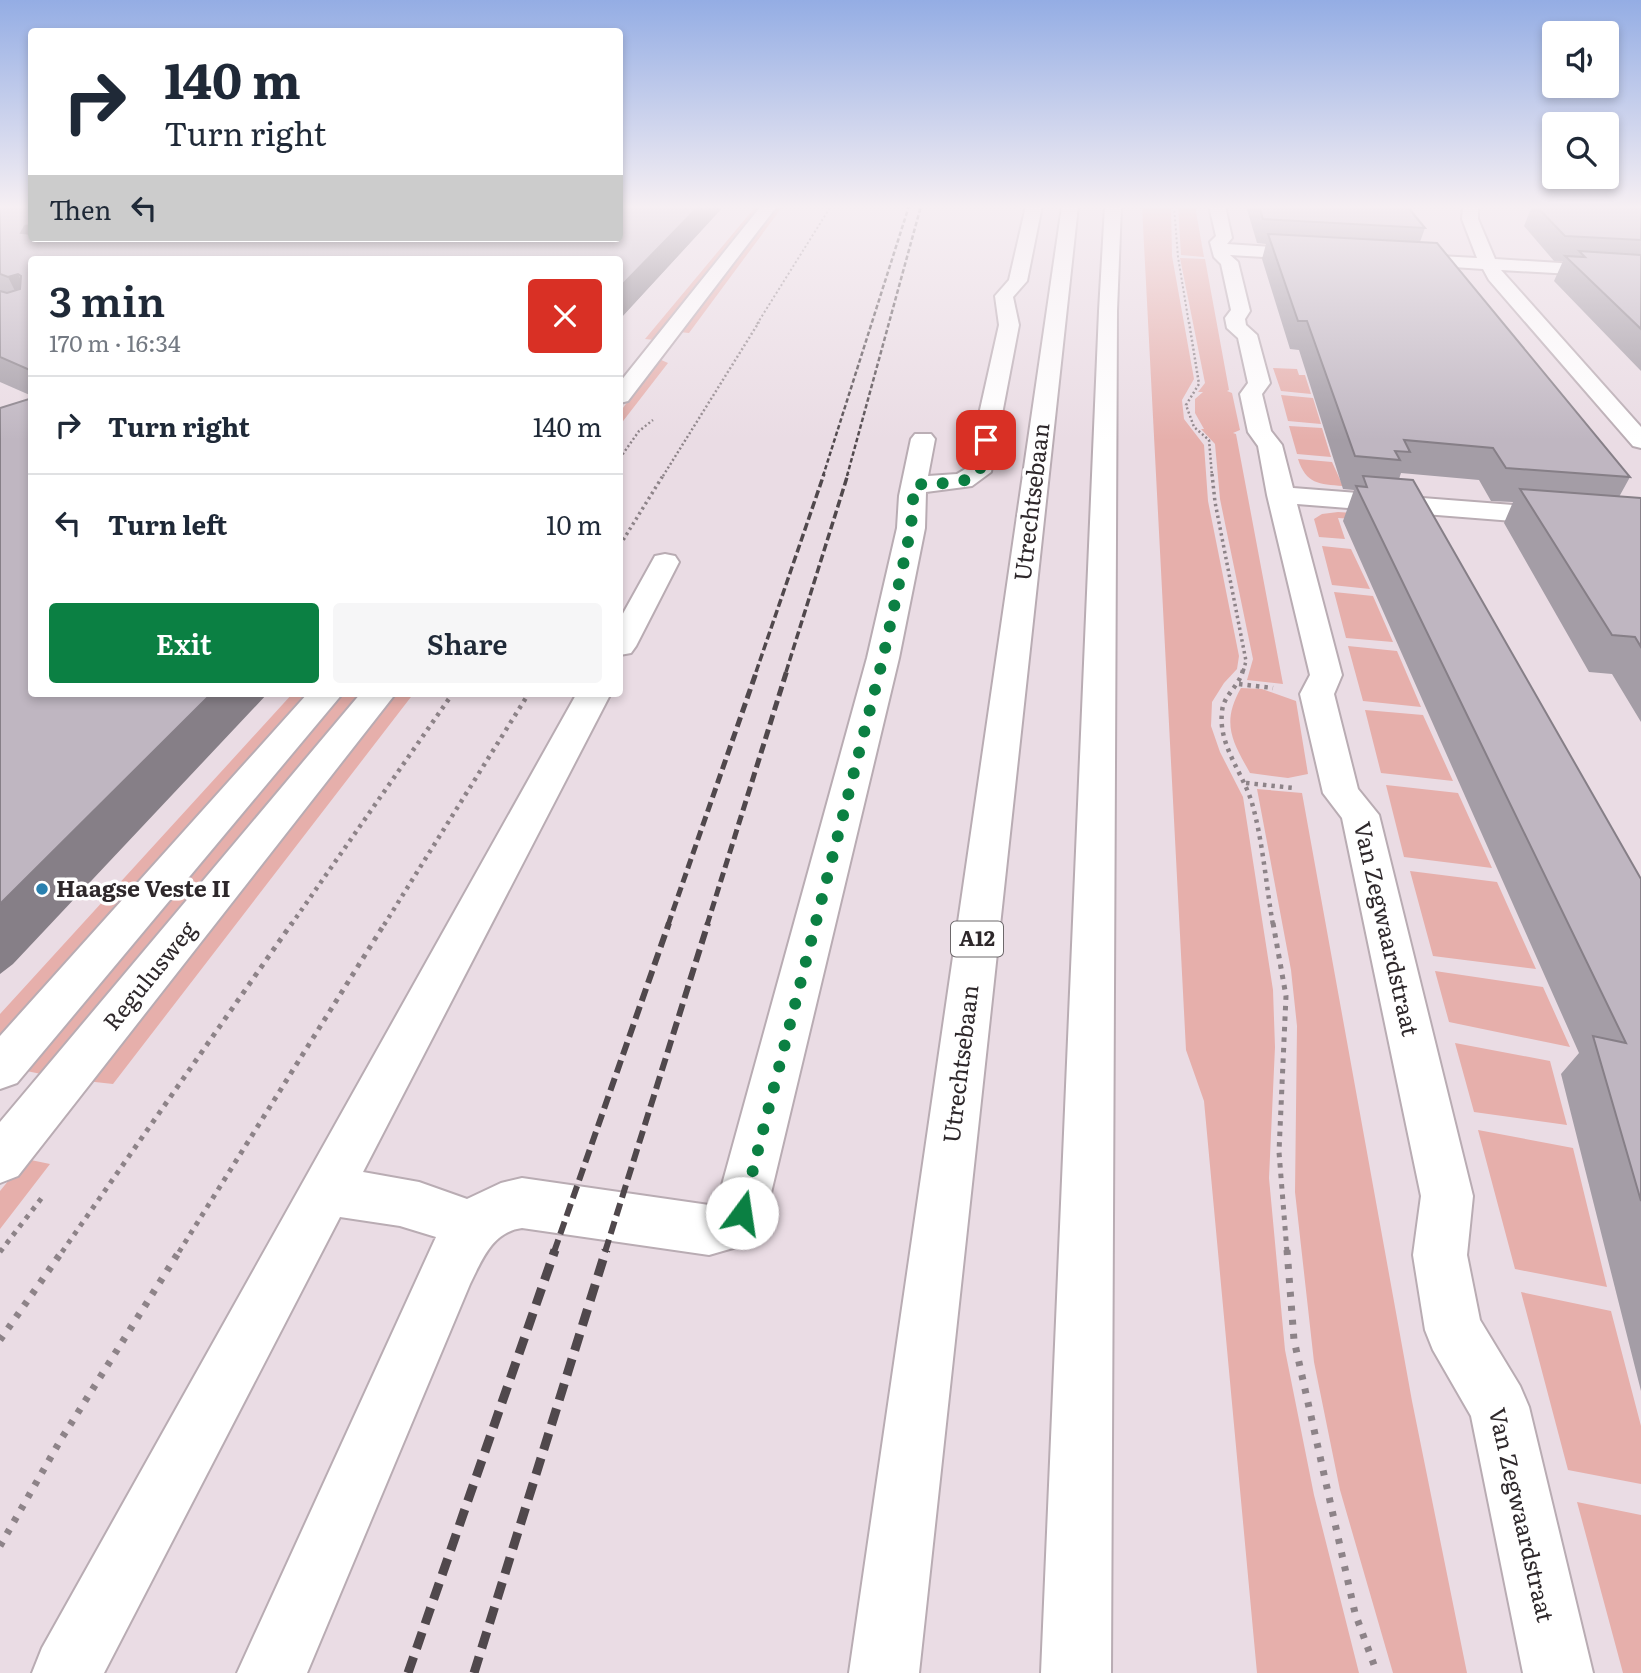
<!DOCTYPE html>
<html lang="en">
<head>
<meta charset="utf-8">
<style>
  body { margin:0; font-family:Literata,serif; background:#f6f6f7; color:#1f2937; height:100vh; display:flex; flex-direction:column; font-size:26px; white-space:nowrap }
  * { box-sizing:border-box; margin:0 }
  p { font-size:23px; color:#747a83 }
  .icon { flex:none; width:38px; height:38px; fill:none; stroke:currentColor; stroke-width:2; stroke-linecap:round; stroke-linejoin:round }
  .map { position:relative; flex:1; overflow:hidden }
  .panel { position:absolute; left:28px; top:256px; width:595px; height:441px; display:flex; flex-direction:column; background:#fff; border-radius:7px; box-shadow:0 4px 10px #0003 }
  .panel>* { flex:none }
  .hud { position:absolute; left:28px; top:28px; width:595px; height:214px; border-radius:7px; box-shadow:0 4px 10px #0003; background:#fff; color:#1f2937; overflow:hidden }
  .buttons { position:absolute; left:1542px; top:21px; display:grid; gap:14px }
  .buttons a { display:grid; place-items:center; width:77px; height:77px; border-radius:7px; background:#fff; box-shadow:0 4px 10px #0003; font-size:35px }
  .pin { position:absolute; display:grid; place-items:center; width:60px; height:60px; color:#fff; margin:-30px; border-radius:14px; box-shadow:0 4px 10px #0006 }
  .me { position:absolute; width:77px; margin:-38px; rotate:14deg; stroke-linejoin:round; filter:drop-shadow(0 0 5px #0008) }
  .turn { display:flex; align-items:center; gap:24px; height:147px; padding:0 21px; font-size:32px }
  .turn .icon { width:91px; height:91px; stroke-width:2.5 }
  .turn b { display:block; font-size:49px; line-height:60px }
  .then { display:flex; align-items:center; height:66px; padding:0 21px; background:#0003; gap:14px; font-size:26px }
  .round { display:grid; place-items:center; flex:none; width:74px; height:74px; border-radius:7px; background:#f6f6f7 }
  .headline { display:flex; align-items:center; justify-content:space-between; height:119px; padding:0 21px }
  h1 { font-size:42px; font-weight:600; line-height:52px }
  .action { display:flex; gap:14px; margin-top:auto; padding:14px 21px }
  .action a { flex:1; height:80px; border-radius:7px; background:#0b8043; color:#fff; font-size:28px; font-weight:600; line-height:80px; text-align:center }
  .action a+a { background:#f6f6f7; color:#1f2937 }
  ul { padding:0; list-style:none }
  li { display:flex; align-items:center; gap:21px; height:98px; padding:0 21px; border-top:2px solid #e0e1e3 }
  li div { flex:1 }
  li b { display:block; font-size:26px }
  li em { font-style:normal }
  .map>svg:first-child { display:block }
  .green { fill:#e6afab }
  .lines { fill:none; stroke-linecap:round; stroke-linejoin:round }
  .minor-casing { stroke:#b9acb3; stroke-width:4 }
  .major-casing { stroke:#b9acb3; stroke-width:4 }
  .highway-casing { stroke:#b9acb3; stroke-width:4 }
  .path-far5 { stroke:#8d8388; stroke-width:2; stroke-dasharray:2 2.5; stroke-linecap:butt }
  .path-far4 { stroke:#8d8388; stroke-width:2.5; stroke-dasharray:2 2.5; stroke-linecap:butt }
  .path-far3 { stroke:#8d8388; stroke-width:3.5; stroke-dasharray:2.5 3.5; stroke-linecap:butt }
  .path-far2 { stroke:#8d8388; stroke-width:4.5; stroke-dasharray:3.5 5; stroke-linecap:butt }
  .path-far1 { stroke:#8d8388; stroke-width:5; stroke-dasharray:4.5 6; stroke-linecap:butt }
  .path { stroke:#8d8388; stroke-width:7; stroke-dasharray:5 9; stroke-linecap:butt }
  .minor { fill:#fff; fill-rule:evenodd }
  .major { fill:#fff; fill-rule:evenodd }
  .highway { fill:#fff; fill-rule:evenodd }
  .rail-far4 { stroke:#50484c; stroke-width:2.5; stroke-dasharray:4.5 2.5; stroke-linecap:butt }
  .rail-far3 { stroke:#50484c; stroke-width:3.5; stroke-dasharray:8 3.5; stroke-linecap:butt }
  .rail-far2 { stroke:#50484c; stroke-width:5; stroke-dasharray:10 5; stroke-linecap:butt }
  .rail-far1 { stroke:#50484c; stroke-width:6; stroke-dasharray:13 6; stroke-linecap:butt }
  .rail { stroke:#50484c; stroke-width:9; stroke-dasharray:17 9; stroke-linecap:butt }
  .wall { fill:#a49da6 }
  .shaded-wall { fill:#867f87 }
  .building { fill:#bfb6c1; stroke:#867f87; stroke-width:2 }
  .route { stroke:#0b8043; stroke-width:12; stroke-dasharray:0 21.6 }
  .poi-dot { fill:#2980af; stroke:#fff; stroke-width:2.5 }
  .labels { text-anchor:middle; stroke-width:7; stroke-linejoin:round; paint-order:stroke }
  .shield { fill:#fff; stroke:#6d686b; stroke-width:2 }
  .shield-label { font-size:21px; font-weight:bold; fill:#2e282b }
  .street-label { font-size:23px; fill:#2e282b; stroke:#fff }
  .poi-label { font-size:23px; font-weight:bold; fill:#2e282b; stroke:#fff; text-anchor:start }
</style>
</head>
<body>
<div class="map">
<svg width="1641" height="1673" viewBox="0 0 1641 1673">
  <rect width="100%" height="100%" fill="#eadce4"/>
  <path class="green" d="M 756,206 L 761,206 L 654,340 L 645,339 Z
    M 776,206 L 783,206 L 689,333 L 679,332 Z
    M 1142,206 L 1171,206 L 1172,256 L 1194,379 L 1182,400 L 1184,419 L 1204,445 L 1208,501 L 1239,656 L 1237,669 L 1224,683 L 1212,702 L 1211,726 L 1220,752 L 1243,797 L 1273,990 L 1275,1047 L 1269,1178 L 1285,1350 L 1314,1495 L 1359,1673 L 1257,1673 L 1204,1101 L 1186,1050 Z
    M 1178,206 L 1195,206 L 1204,257 L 1181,255 Z
    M 1180,258 L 1205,259 L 1229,390 L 1227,391 L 1232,393 L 1240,430 L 1233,433 L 1236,434 L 1283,684 L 1247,680 L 1253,659 L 1220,499 L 1215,444 L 1201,429 L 1204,429 L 1195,413 L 1195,399 L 1203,392 L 1198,392 L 1205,383 Z
    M 659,359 L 668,363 L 620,425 L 620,412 Z
    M 1273,368 L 1297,369 L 1299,375 L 1305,375 L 1311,394 L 1281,391 Z
    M 1281,395 L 1313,398 L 1321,424 L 1288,421 Z
    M 1289,426 L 1322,428 L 1331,457 L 1297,454 Z
    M 1298,459 L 1332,462 L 1343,486 C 1319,484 1306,484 1298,459 Z
    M 1338,512 L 1399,516 L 1402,522 L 1338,518 L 1345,539 L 1319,537 L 1314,519 L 1322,514 Z
    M 1322,546 L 1351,549 L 1370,589 L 1332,585 Z
    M 1334,592 L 1373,596 L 1393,642 L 1346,638 Z
    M 1348,646 L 1397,651 L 1421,707 L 1363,701 Z
    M 1241,688 L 1262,689 L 1296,701 L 1308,774 L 1288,778 L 1250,773 C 1232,741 1221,723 1241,688 Z
    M 293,693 L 304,695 L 0,1039 L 0,1014 Z
    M 343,693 L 360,693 L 41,1074 L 22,1070 Z
    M 397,693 L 414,693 L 113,1084 L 86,1081 Z
    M 1365,710 L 1423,715 L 1453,781 L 1381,773 Z
    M 1386,785 L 1458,793 L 1492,868 L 1404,857 Z
    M 1257,789 L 1302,793 L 1412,1401 L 1467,1673 L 1393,1673 L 1340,1490 L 1314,1362 L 1295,1192 L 1297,1026 L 1291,970 Z
    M 1410,871 L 1497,882 L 1536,969 L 1433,956 Z
    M 1435,971 L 1543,987 L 1570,1047 L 1449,1022 Z
    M 1455,1043 L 1550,1061 L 1567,1125 L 1474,1112 Z
    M 1478,1130 L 1573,1148 L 1607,1287 L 1515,1269 Z
    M 26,1159 L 50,1164 L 0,1229 L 0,1191 Z
    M 1521,1292 L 1611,1311 L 1641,1426 L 1641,1484 L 1568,1470 Z
    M 1577,1502 L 1641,1515 L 1641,1673 L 1623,1673 Z"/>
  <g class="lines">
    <defs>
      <path id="minor" d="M 1026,206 L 1042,206 L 1027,281 L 1013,297 L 1019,325 L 991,472 L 972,486 L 926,492 L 925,528 L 899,658 L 765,1218 L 758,1236 L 747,1244 L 709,1255 L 522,1228 C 492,1232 482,1260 470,1284 L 307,1673 L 237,1673 L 436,1237 L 400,1226 L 340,1217 L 104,1673 L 32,1673 L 42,1648 L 577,693 L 611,693 L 363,1172 L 419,1182 L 467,1199 L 501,1183 L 522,1178 L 709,1205 L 717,1203 L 867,658 L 897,528 L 899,496 L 911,439 L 915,434 L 931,434 L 935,439 L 928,476 L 957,474 L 967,468 L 999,325 L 995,296 L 1009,280 Z
        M 1209,206 L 1225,206 L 1232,238 L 1227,244 L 1316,250 L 1324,255 L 1316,260 L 1230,255 L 1238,262 L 1250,311 L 1245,319 L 1246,325 L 1257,335 L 1270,383 L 1262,394 L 1271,431 L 1282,445 L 1293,488 L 1641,515 L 1641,531 L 1297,504 L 1342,675 L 1334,694 L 1358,789 L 1379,815 L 1473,1196 L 1467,1255 L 1480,1320 L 1520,1386 L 1529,1407 L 1593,1673 L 1523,1673 L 1471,1416 L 1433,1350 L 1425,1330 L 1413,1255 L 1421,1196 L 1342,818 L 1323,793 L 1300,694 L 1310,675 L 1267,495 L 1258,446 L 1248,432 L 1240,394 L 1248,383 L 1238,338 L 1227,328 L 1225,318 L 1231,310 L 1221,264 L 1214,257 L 1210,242 L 1216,236 Z
        M 1463,206 L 1478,206 L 1478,219 L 1495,259 L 1641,268 L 1641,278 L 1501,270 L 1641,427 L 1641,448 L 1633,446 L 1489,280 L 1483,269 L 1394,263 L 1392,259 L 1400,254 L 1477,258 L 1462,219 Z
        M 665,554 L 675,556 L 679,562 L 636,646 L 631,653 L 620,655 L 620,619 L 655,556 Z"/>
      <path id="major" d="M 761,206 L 777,206 L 628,401 L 620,403 L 620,382 Z
        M 308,693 L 343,693 L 17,1083 L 0,1089 L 0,1036 Z
        M 361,693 L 396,693 L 18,1176 L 0,1183 L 0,1122 Z"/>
      <path id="highway" d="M 1062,206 L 1078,206 L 919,1673 L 849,1673 Z
        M 1105,206 L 1121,206 L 1117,311 L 1111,1673 L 1041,1673 L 1099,311 Z"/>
    </defs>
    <use href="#minor" class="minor-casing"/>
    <use href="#major" class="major-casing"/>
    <use href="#highway" class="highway-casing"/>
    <path class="path-far5" d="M 1174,206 L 1178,257 L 1189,324
      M 757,324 L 831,206"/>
    <path class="path-far4" d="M 1189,322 L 1199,384 L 1186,405 L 1194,427 L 1209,440 L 1212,476
      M 620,458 L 639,431 L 653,420
      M 663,476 L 759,322"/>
    <path class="path-far3" d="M 1212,474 L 1215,502 L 1246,661 L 1243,672
      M 620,545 L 664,474"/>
    <path class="path-far2" d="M 1243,670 C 1239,687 1223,695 1222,712 C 1218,745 1243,773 1252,803 C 1263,842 1266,885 1273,925
      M 1239,684 L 1273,688
      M 1246,783 L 1294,788
      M 291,925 L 453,693
      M 384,925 L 529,693"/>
    <path class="path-far1" d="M 1273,923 L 1286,996 L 1279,1152 L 1287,1252
      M 0,1252 L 44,1195
      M 62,1252 L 292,923
      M 179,1252 L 385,923"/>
    <path class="path" d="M 1287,1250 L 1294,1340 L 1355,1613 L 1377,1673
      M 0,1340 L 63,1250
      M 0,1546 L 60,1441 L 180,1250"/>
    <use href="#minor" class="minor"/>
    <use href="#major" class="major"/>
    <use href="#highway" class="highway"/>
    <path class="rail-far4" d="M 823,476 L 909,206
      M 847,476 L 921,206"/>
    <path class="rail-far3" d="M 756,672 L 824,474
      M 786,672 L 848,474"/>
    <path class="rail-far2" d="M 668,925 L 757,670
      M 707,925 L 787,670"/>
    <path class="rail-far1" d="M 554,1252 L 669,923
      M 605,1252 L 708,923"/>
    <path class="rail" d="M 408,1673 L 555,1250
      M 474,1673 L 606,1250"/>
  </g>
  <path class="wall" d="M 0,206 L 32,238 L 620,238 L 620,206 L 724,206 L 620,319 L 32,259 L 32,396 L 0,382 Z
    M 1246,206 L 1407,206 L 1425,228 L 1420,242 L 1630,477 L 1619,497 L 1641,498 L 1641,722 L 1612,674 L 1589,672 L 1504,523 L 1513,502 L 1491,501 L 1479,480 L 1401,473 L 1399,479 L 1641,879 L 1641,1391 L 1561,1074 L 1579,1053 L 1343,521 L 1354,490 L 1343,489 L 1299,350 L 1290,349 L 1262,259 L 1266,244 L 1257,243 Z
    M 1532,206 L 1641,206 L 1641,371 L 1554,281 L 1563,261 L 1554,261 L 1524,226 Z"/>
  <path class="shaded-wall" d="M 699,206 L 724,206 L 620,319 L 620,287 Z
    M 32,225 L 32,238 L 21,233 L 25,226 Z
    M 18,274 L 31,302 L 22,305 L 8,277 Z
    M 212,693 L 268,693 L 13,964 L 0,974 L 0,904 Z"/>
  <path class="building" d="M 0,206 L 32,206 L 32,225 L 25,226 L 21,233 L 32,234 L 32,238 L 620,238 L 620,206 L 674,206 L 686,209 L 692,206 L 699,206 L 620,287 L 620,259 L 32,259 L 32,371 L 0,357 L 0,291 L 7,293 L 20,289 L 21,276 L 18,274 L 8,277 L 0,274 Z
    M 1259,206 L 1407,206 L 1425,228 L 1263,219 Z
    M 1536,206 L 1641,206 L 1641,240 L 1565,236 Z
    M 1268,234 L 1437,243 L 1630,477 L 1506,468 L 1493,448 L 1404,440 L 1410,452 L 1395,451 L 1400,460 L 1355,456 L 1307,321 L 1298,321 Z
    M 1579,251 L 1641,255 L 1641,329 L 1565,256 L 1585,257 Z
    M 32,398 L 32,693 L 212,693 L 0,904 L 0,408 Z
    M 1363,476 L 1413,480 L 1641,879 L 1641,1201 L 1593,1036 L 1626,1043 L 1356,486 L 1367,487 Z
    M 1520,489 L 1641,498 L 1641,647 L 1635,637 L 1612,635 Z"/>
  <linearGradient id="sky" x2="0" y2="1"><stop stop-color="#94ade4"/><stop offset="0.47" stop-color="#f6eff3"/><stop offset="1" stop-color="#f6eff3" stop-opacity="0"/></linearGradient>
  <rect width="1641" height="440" fill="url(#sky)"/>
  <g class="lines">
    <path class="route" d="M 742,1213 L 883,658 L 911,528 L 914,485 C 928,483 971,485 978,473 C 983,465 984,450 986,440"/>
  </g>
  <circle class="poi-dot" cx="42" cy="889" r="7"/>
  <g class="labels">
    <rect class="shield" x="951" y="921.5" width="52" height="35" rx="5"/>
    <g class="shield-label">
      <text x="977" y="946">A12</text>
    </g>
    <g class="street-label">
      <text transform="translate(1032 502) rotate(-83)" y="8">Utrechtsebaan</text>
      <text transform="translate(1386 929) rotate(77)" y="8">Van Zegwaardstraat</text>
      <text transform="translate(150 976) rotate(-51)" y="8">Regulusweg</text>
      <text transform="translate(961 1064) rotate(-83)" y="8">Utrechtsebaan</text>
      <text transform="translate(1521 1515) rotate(77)" y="8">Van Zegwaardstraat</text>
    </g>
    <g class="poi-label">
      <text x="56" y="897">Haagse Veste II</text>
    </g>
  </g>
</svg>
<div class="buttons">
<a><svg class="icon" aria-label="sound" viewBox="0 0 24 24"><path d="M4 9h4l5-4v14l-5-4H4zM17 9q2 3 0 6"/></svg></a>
<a><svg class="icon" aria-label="search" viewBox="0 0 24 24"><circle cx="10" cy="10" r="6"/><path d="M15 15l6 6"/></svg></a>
</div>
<div class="pin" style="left:986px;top:440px;background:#d93025"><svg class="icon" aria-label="arrive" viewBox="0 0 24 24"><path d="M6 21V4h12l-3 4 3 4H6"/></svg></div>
<svg class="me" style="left:742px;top:1213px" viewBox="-20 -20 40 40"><circle r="19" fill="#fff"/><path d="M0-13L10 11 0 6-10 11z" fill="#0b8043"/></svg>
<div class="hud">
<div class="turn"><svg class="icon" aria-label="right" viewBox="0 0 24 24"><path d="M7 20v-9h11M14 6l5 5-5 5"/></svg><div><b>140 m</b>Turn right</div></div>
<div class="then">Then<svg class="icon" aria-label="left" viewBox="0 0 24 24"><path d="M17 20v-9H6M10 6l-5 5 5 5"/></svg></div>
</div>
<section class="panel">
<div class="headline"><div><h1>3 min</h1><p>170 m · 16:34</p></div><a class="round" style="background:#d93025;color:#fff"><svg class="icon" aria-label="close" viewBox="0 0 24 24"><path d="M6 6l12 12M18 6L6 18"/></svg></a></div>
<ul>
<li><svg class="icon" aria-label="right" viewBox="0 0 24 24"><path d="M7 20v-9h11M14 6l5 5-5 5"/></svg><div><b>Turn right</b></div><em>140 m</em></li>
<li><svg class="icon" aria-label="left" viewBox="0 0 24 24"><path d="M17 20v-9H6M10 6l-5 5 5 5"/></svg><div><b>Turn left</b></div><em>10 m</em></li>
</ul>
<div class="action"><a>Exit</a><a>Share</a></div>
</section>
</div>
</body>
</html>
